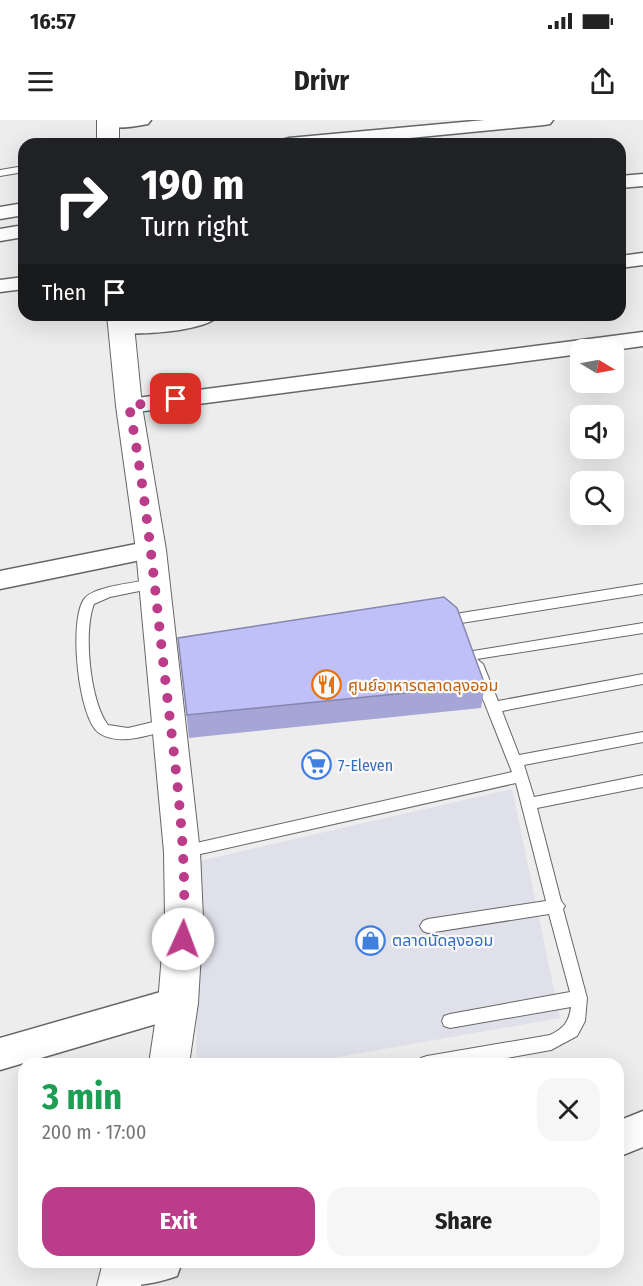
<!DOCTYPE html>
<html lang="en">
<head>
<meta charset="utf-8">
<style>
  body { margin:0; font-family:"Fira Sans Condensed","Noto Sans Thai",sans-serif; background:#f6f6f6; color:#222; height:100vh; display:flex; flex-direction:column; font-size:22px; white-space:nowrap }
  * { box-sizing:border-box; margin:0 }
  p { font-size:20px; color:#767676 }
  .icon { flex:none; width:33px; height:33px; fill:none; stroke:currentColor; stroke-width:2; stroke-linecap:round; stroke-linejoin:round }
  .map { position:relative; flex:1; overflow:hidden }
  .sheet { position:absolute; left:18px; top:938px; width:606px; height:210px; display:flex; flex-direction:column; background:#fff; border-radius:18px; box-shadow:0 6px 24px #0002 }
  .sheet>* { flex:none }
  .top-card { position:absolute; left:18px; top:18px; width:608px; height:183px; border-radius:18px; box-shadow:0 6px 24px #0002; background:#202124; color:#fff; overflow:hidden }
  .needle { width:39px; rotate:100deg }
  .controls { position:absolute; left:570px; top:219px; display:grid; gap:12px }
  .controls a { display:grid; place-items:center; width:54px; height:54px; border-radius:12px; background:#fff; box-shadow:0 6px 24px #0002; font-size:30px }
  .pin { position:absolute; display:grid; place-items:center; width:51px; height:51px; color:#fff; margin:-26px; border-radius:12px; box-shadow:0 3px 9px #0006 }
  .me { position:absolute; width:66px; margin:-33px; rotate:2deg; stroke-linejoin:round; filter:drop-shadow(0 0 4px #0008) }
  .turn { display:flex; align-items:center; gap:21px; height:126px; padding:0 24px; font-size:27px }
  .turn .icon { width:78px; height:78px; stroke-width:2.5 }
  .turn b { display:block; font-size:42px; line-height:51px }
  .then { display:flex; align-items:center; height:57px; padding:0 24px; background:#0003; gap:12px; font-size:22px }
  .round { display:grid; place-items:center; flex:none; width:63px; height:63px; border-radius:18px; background:#f6f6f6 }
  .headline { display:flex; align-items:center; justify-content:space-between; height:102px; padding:0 24px }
  h1 { font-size:36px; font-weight:700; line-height:45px; color:#1e9e55 }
  .button { display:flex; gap:12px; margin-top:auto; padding:12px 24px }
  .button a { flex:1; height:69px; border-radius:18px; background:#bb3c88; color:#fff; font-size:24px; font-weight:700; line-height:69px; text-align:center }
  .button a+a { background:#f6f6f6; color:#222 }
  .status { display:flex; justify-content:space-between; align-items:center; height:42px; padding:0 30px; background:#fff; direction:ltr }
  .status svg { height:16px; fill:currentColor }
  header { display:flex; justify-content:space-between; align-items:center; height:78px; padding:0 24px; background:#fff; font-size:27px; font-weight:700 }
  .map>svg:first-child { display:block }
  .built { fill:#dfe0e9 }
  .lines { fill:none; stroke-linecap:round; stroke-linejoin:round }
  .service-casing { stroke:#656667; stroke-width:2 }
  .minor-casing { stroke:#656667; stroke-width:3 }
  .tertiary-casing { stroke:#656667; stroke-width:2 }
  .service { fill:#fff; fill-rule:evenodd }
  .minor { fill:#fff; fill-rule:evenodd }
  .tertiary { fill:#fff; fill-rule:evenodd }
  .wall { fill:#a5a5d6 }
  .building { fill:#c0c0f9; stroke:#8686ae; stroke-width:1.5 }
  .route { stroke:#bb3c88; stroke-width:10; stroke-dasharray:0 18 }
  .labels { text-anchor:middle; stroke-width:4.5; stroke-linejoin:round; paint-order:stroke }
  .food-label { font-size:16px; fill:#c56008; stroke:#fafafc; text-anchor:start }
  .shop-label { font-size:16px; fill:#366cbe; stroke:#fafafc; text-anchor:start }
</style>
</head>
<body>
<div class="status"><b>16:57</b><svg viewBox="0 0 49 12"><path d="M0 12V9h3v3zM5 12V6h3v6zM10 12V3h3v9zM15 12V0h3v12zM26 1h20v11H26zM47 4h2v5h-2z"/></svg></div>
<header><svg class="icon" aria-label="menu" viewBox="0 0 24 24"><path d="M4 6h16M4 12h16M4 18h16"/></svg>Drivr<svg class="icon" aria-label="share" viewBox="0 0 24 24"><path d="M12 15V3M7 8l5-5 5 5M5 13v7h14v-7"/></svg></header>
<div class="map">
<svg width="643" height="1166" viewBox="0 0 643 1166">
  <rect width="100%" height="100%" fill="#ededee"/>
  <path class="built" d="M 512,669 L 560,898 L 304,943 L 196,944 L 199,741 Z"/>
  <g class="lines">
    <defs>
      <path id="service" d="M 24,46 L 24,52 L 0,56 L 0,50 Z
        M 155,459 L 161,464 L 159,467 L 110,477 L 94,484 C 83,511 90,582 108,605 L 128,608 L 170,598 L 175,599 L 177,603 L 175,607 C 154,614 120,627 99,613 C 78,599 68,497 85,478 C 95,466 139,462 155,459 Z
        M 643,464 L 643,474 L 455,504 L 449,499 L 455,494 Z
        M 643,503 L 643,513 L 477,539 L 483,544 L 498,581 L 643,554 L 643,564 L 502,591 L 519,635 L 643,612 L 643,622 L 524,645 L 534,677 L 643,655 L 643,667 L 537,688 L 561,781 L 565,786 L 563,789 L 587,878 L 585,901 L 577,916 L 551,930 L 474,944 L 419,944 L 421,938 L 427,936 L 550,915 C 564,908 569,902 571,887 L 450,908 L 444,906 L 442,901 L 444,896 L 450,894 L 570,872 L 549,794 L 428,813 L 423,811 L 420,806 L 423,801 L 428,799 L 546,781 L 516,663 L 183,738 L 178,736 L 176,732 L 178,728 L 183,726 L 512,652 L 469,544 L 474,540 L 467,538 L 465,535 L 467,532 Z"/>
      <path id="minor" d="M 99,0 L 151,0 L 148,4 C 134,7 115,9 101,6 Z
        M 485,0 L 553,0 L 550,4 L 544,5 L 348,24 L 280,24 L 282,20 L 289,18 Z
        M 643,54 L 643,66 L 620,68 L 620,56 Z
        M 24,83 L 24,95 L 0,99 L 0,87 Z
        M 24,105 L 24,117 L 0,121 L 0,109 Z
        M 643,133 L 643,145 L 620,148 L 620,136 Z
        M 24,157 L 24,169 L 0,172 L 0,160 Z
        M 186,195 L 219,195 C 207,212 133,216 113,212 L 110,207 L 113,202 L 121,200 Z
        M 643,212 L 643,226 L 614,230 L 580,230 L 580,234 L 129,293 L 121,291 L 117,286 L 121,281 L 129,279 Z
        M 151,421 L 160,424 L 164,430 L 160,436 L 0,469 L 0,451 Z
        M 178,867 L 190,872 L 195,883 L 190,894 L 0,950 L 0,918 Z
        M 643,991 L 643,1027 L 618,1037 L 618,1001 Z
        M 108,1142 L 182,1142 L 177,1156 C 155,1164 136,1166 113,1166 L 109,1165 L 104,1151 Z"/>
      <path id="tertiary" d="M 97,0 L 119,0 L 119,24 L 97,24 Z
        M 107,195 L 133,195 L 142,286 L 166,430 L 200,732 L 203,798 L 198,883 L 189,944 L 149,944 L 158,883 L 165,798 L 164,732 L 136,430 L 116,286 Z
        M 103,1142 L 147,1142 L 141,1166 L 97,1166 Z"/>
    </defs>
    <use href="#service" class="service-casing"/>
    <use href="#minor" class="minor-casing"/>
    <use href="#tertiary" class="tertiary-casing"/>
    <use href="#service" class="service"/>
    <use href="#minor" class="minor"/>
    <use href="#tertiary" class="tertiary"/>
  </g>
  <path class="wall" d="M 178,518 L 485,565 L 481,588 L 189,618 Z"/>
  <path class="building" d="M 444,477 L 457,488 L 485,565 L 187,595 L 178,518 Z"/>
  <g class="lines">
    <path class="route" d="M 176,279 L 129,286 C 148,384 156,484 168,583 C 177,660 188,741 183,819"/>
  </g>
  <defs>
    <symbol id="restaurant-ring" viewBox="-11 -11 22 22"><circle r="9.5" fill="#fafafc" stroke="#e8710a" stroke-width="1.5"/><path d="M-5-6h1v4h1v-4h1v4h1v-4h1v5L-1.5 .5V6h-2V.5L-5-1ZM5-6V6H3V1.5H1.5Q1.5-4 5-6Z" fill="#e8710a"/></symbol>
    <symbol id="supermarket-ring" viewBox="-11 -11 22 22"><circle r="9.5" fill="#fafafc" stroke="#3f7fe0" stroke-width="1.5"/><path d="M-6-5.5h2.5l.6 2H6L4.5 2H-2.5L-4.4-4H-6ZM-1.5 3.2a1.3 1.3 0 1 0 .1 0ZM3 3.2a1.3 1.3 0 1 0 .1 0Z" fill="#3f7fe0"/></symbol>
    <symbol id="shop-ring" viewBox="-11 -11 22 22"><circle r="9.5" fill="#fafafc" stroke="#3f7fe0" stroke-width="1.5"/><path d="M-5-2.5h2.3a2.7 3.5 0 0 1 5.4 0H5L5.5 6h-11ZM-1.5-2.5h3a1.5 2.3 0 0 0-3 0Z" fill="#3f7fe0"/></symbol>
  </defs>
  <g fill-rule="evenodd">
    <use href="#restaurant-ring" x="310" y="548" width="33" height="33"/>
    <use href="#supermarket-ring" x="300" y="628" width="33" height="33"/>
    <use href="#shop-ring" x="354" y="804" width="33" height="33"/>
  </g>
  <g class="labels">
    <g class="food-label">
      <text x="348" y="571">ศูนย์อาหารตลาดลุงออม</text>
    </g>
    <g class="shop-label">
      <text x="338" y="651">7-Eleven</text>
      <text x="392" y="826">ตลาดนัดลุงออม</text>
    </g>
  </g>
</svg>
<div class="controls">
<a><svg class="needle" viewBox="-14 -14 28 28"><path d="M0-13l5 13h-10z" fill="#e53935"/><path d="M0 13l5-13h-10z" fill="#767676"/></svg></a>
<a><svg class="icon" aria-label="sound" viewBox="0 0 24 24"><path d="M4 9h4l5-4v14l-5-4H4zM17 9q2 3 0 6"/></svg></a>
<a><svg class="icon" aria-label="search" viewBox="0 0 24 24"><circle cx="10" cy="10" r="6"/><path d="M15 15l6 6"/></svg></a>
</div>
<div class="pin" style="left:176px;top:279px;background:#d93025"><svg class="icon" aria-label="arrive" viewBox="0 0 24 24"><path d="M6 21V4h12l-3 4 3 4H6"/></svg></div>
<svg class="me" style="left:183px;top:819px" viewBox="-20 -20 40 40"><circle r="19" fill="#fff"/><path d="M0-13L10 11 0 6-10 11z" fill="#bb3c88"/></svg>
<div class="top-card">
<div class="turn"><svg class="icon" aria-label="right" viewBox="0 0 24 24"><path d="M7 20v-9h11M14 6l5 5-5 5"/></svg><div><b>190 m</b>Turn right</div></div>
<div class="then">Then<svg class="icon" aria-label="arrive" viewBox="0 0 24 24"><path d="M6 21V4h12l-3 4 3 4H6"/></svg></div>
</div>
<section class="sheet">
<div class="headline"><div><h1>3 min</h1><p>200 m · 17:00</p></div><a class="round"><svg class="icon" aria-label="close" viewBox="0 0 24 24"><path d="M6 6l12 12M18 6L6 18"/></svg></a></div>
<div class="button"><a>Exit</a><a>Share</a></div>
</section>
</div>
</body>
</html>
